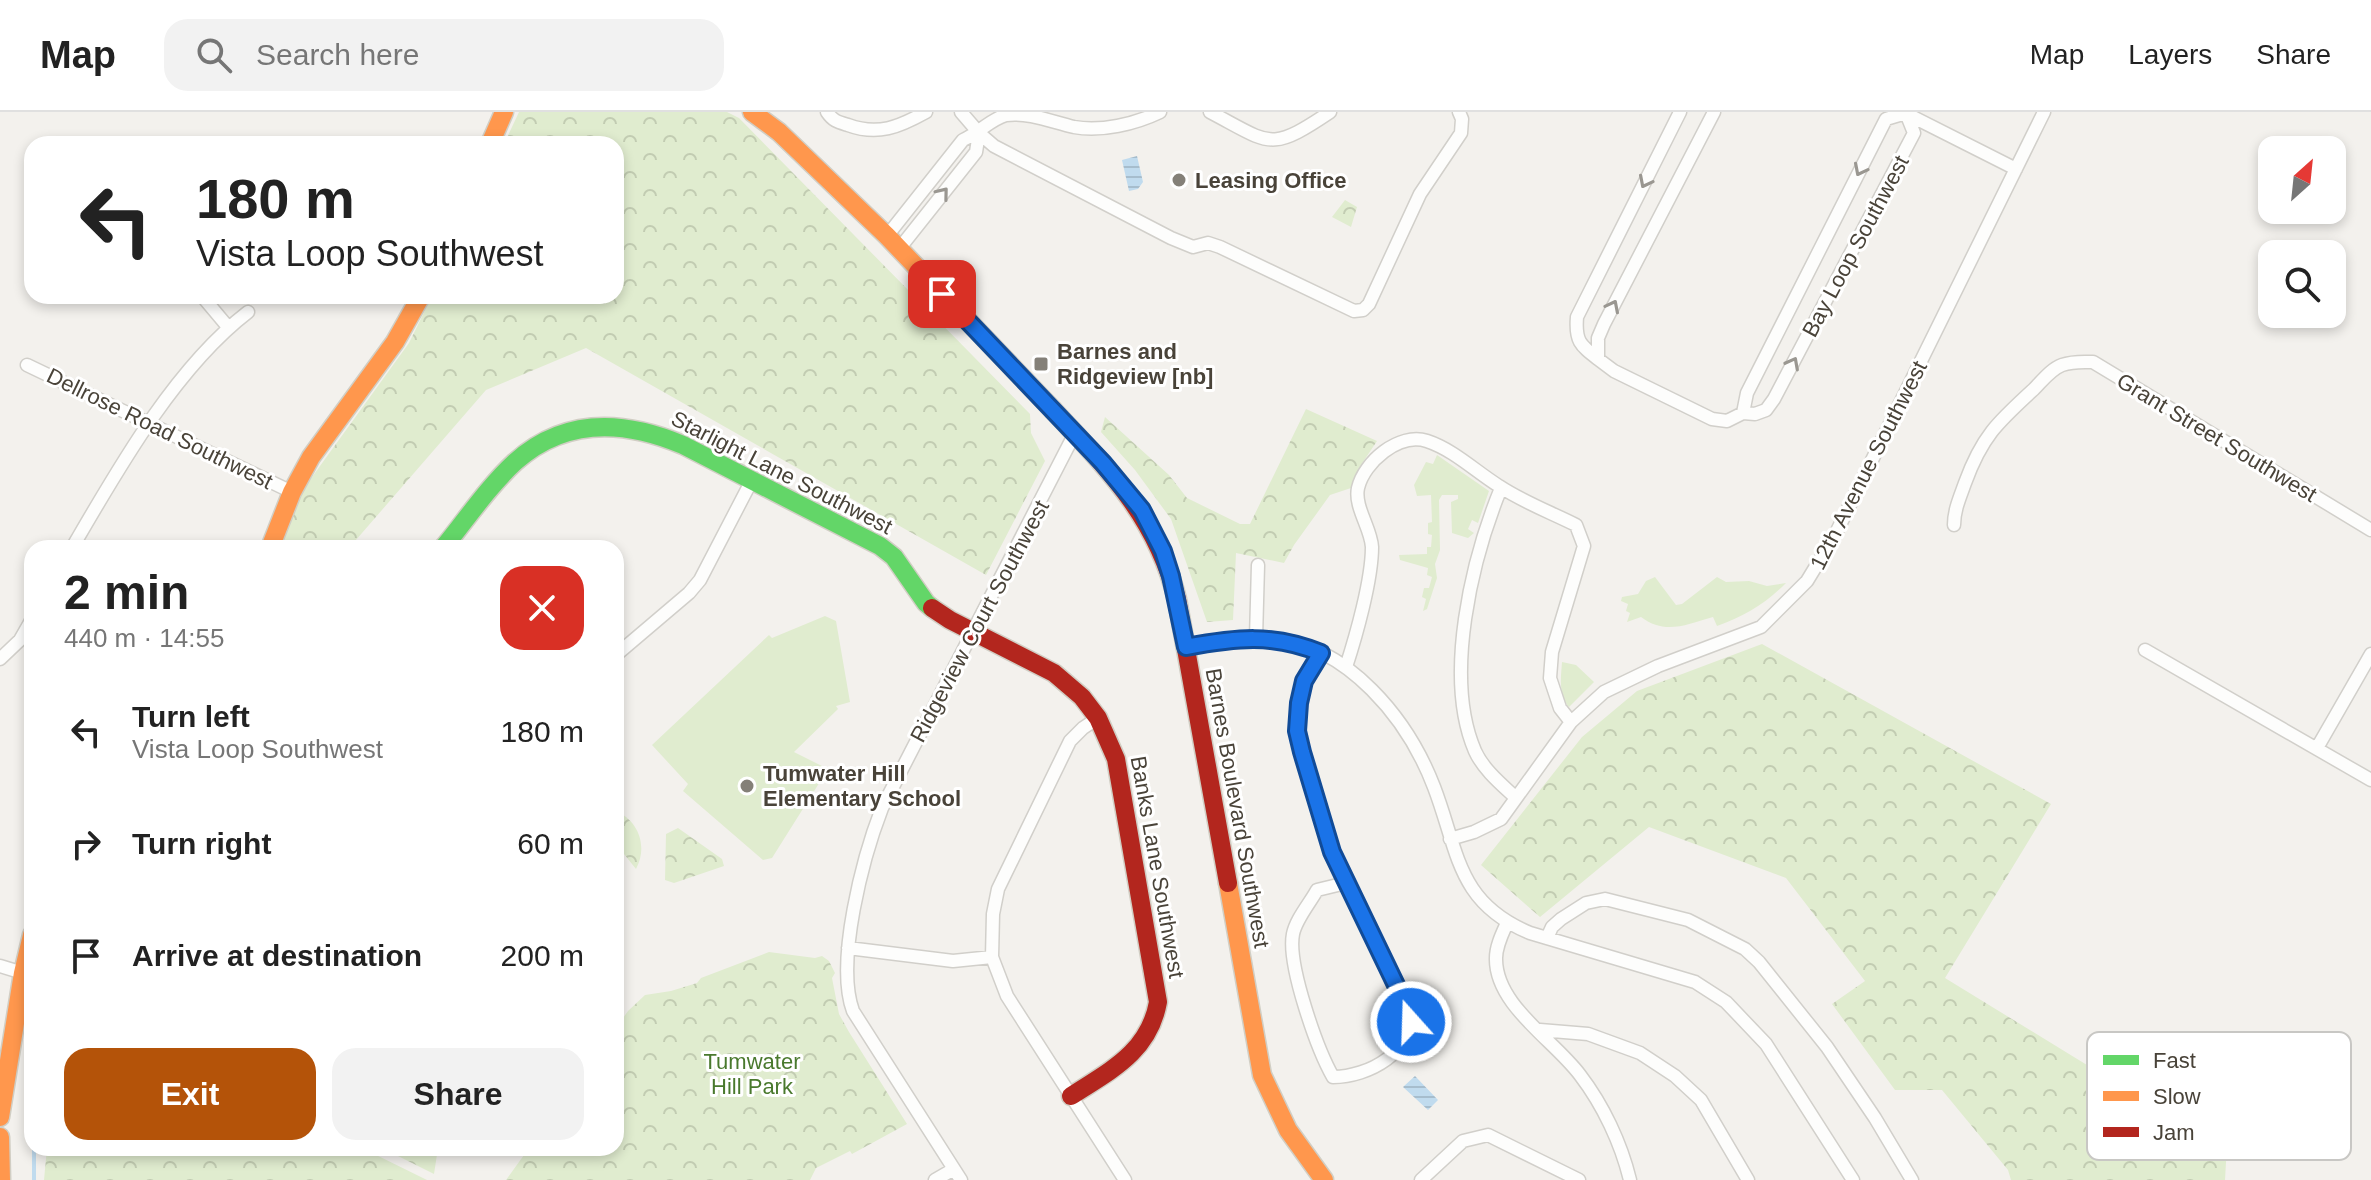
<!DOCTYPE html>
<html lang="en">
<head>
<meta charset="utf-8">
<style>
  body { margin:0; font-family:Arial,sans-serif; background:#f2f2f2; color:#222; height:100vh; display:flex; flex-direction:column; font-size:30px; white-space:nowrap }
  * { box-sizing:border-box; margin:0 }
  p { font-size:26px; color:#767676 }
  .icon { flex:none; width:44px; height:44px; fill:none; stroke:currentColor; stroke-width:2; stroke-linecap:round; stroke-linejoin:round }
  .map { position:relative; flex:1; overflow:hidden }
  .drawer { position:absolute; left:24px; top:428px; width:600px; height:616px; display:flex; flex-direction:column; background:#fff; border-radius:24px; box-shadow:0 4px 12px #0003 }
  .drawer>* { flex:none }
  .banner { position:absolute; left:24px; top:24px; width:600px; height:168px; border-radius:24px; box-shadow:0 4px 12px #0003; background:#fff; color:#222; overflow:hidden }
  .needle { width:52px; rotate:27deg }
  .controls { position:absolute; left:2258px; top:24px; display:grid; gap:16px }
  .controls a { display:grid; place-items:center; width:88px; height:88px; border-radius:16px; background:#fff; box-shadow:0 4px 12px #0003; font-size:40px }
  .pin { position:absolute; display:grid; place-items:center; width:68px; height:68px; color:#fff; margin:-34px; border-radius:16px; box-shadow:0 4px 12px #0006 }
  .me { position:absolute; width:88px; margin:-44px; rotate:340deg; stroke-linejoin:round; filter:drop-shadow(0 0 6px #0008) }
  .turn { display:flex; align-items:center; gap:28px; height:168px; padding:0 40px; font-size:36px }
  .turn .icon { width:104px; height:104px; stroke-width:2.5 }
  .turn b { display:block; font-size:56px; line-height:68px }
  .round { display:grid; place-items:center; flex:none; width:84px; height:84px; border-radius:24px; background:#f2f2f2 }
  .headline { display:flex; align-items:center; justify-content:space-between; height:136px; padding:0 40px }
  h1 { font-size:48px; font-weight:700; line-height:60px }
  .primary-button { display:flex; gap:16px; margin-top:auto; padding:16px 40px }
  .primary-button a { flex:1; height:92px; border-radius:24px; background:#b45309; color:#fff; font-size:32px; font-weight:700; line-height:92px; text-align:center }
  .primary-button a+a { background:#f2f2f2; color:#222 }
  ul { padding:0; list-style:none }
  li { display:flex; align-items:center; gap:24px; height:112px; padding:0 40px }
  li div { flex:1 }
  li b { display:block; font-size:30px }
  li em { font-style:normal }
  header { display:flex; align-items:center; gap:48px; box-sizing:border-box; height:112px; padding:0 40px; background:#fff; border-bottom:2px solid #e0e0e0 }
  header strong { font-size:38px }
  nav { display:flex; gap:44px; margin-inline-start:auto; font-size:28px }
  .search { width:560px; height:72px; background:#f2f2f2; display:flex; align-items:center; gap:20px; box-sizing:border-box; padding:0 28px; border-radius:24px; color:#767676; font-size:30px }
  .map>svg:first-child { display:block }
  .grass { fill:#e0eccf }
  .forest { fill:url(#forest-crowns) }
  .water { fill:url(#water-rules) }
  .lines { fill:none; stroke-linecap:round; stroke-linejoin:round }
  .stream { stroke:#c0dbee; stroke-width:4 }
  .street-casing { stroke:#d1cfca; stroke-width:15 }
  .fast-casing { stroke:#d1cec4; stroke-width:21 }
  .slow-casing { stroke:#d1cec4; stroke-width:21 }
  .jam-casing { stroke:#d1cec4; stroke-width:21 }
  .street { stroke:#fdfdfc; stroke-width:12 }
  .fast { stroke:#63d668; stroke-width:18 }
  .slow { stroke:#ff974d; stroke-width:18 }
  .jam { stroke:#b3261e; stroke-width:18 }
  .oneway { stroke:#9a9791 }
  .route-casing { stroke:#114b97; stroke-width:20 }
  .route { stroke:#1a73e8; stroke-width:14 }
  .poi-dot { fill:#848078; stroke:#fff; stroke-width:3 }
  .labels { text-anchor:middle; stroke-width:6; stroke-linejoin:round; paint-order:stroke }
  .poi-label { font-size:22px; font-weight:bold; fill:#494339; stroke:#fff; text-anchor:start }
  .street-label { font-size:22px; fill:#494339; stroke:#fff }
  .park-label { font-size:22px; fill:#49792d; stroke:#fff }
  .key { fill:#fff; stroke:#c8c7c4; stroke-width:2 }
  .key-label { font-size:22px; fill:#494339 }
</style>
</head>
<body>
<header>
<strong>Map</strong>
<div class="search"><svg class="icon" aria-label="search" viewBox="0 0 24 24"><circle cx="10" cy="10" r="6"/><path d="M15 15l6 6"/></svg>Search here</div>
<nav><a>Map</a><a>Layers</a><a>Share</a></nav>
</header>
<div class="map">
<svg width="2371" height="1068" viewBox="0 0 2371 1068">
  <defs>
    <pattern id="forest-crowns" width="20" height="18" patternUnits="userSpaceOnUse" patternTransform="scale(2)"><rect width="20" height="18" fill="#e0eccf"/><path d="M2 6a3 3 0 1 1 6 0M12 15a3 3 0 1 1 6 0" fill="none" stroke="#c2ccb2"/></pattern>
    <pattern id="water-rules" width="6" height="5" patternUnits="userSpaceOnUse" patternTransform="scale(2)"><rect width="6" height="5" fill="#c0dbee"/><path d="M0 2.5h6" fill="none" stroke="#a6bdcd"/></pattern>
  </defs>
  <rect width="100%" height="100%" fill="#f3f1ed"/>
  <path class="grass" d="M 1437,343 L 1489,379 L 1478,411 L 1472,408 L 1468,417 L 1474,421 L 1468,426 L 1452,421 L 1451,390 L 1458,387 L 1458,383 L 1442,383 L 1439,388 L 1440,438 L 1435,452 L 1437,466 L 1427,497 L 1423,499 L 1426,487 L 1422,485 L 1424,476 L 1429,476 L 1432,465 L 1427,463 L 1428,456 L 1400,448 L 1399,443 L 1427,442 L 1427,435 L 1431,435 L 1432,423 L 1428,422 L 1428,411 L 1432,410 L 1431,383 L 1417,384 L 1414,373 L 1426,350 L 1433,352 Z
    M 1655,465 L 1676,493 L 1682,492 L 1717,465 L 1726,470 L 1749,469 L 1767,474 L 1786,471 C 1765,492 1745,504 1717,514 L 1713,505 C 1685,513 1665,523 1641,505 L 1627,510 L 1630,501 L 1626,499 L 1628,492 L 1621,489 L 1622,485 L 1638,482 L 1646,469 Z
    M 825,504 L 836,509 L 850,590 L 836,594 L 838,597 L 794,640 L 828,657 L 772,746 L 763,748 L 683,679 L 688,672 L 652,633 L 769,523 L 772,526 Z
    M 1562,550 L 1576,553 L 1594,570 L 1569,595 C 1558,583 1561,565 1562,550 Z"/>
  <path class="forest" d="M 519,0 L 727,0 L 739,6 L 1030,302 L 1031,321 L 1045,349 L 986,463 L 586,236 L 486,278 L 349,436 L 281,436 L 299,383 L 409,231 L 432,184 L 616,184 L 616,32 L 504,32 Z
    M 1345,88 L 1357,95 L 1351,115 L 1332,105 Z
    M 1306,297 L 1377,329 L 1359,356 L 1351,376 L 1330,383 L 1294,433 L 1284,451 L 1236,441 L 1233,508 L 1207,510 L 1171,407 L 1135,358 L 1101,320 L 1105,305 L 1169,363 L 1187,386 L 1240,412 L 1250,412 Z
    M 1762,532 L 2051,692 L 1945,866 L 2157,996 L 2176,966 L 2229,997 L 2225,1068 L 2011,1068 L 2008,1058 L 1942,978 L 1895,978 L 1832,892 L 1865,869 L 1786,766 L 1649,715 L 1540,805 L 1481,753 L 1582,625 L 1637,579 Z
    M 616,699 C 639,709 648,735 636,757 L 616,732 Z
    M 678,716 L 722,747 L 724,754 L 674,771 L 665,768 L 666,722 Z
    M 769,840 L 815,846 L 822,844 L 829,849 L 835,861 L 832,866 L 839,902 L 849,920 L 907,1012 L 852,1042 L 850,1039 L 816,1056 L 810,1068 L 506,1068 L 529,1036 L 616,1036 L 616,916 L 628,899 L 645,883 L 671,879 L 697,871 L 701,866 Z
    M 47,1036 L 362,1036 L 427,1068 L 44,1068 Z
    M 382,1036 L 438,1036 L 434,1062 Z"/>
  <path class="water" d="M 1137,44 L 1143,70 L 1138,77 L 1129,79 L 1122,48 Z
    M 1415,964 L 1438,988 L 1428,998 L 1403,975 Z"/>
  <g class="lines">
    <path class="stream" d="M 34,1036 L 34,1068"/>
    <defs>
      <path id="street" d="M 827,0 C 833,9 838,10 848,13 C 878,24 899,15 926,0
        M 961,0 L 979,21 L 994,34 L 1171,126 L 1193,135 L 1208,131 L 1220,135 L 1354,199 L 1363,198 L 1369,192 L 1420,82 L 1461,21 L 1462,7 L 1459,0
        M 1210,0 C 1271,32 1269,41 1330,0
        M 1680,0 L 1577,205 C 1575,229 1580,233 1598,247 L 1598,226 L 1604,212 L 1714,0
        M 1905,1 L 2016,57
        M 887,124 L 963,28 C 979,21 991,7 1006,3 C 1030,0 1052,10 1074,15 C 1101,20 1135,12 1160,0
        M 899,137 L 976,40 L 979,21
        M 202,184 L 228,215
        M 1598,247 L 1614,259 L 1712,307 L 1727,309 L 1743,301 L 1755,302 L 1766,298 L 1774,287 L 1914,21 L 1906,1
        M 27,253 L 292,380
        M 1743,301 L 1747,281 L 1886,7 L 1906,1
        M 1501,376 C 1472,447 1443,565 1475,639 C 1483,657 1501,672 1515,685
        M 1954,413 C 1954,398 1960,385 1965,371 C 1982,324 1998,310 2034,277 C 2042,269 2051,257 2062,253 C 2073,249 2082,250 2093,250 L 2371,418
        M 72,436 C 118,357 175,256 248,200
        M 1256,526 L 1258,453
        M 1186,535 C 1214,530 1242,524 1271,526 C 1348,533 1408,607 1434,675 C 1459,740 1456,790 1530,821 L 1695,870 L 1726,890 L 1766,932 L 1853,1068
        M 2145,538 L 2371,668
        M 1321,541 L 1304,569 L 1299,591 L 1297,619 L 1302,640 L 1332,740 L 1409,900 C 1415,940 1368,965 1333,965 C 1317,937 1287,852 1293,822 C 1296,807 1310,791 1317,778 L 1346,771
        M 616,543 L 689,481 L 700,468 L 752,368
        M 0,547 L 20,528 L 32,507
        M 1346,555 C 1356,524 1372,468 1372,435 C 1371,416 1354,395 1358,376 C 1364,350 1399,320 1427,329 C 1454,338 1475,359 1499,374 C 1523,390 1550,400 1576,413 L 1584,434 L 1552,540 L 1550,566 L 1560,596 L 1571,610
        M 1098,606 L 1083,616 L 1070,629 L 998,777 L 993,802 L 992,845 L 1007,884 L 1125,1068
        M 2317,636 L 2371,542
        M 1450,727 L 1474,720 L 1501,707 L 1571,610 L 1604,580 L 1658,554 L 1761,515 L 1807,469 L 1835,423 L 2044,0
        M 1507,811 C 1502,822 1496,834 1496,846 C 1495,893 1554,928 1580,963 C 1603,993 1621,1031 1630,1068
        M 1547,826 L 1552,815 L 1561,807 L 1586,791 L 1605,787 L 1688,808 L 1745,837 L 1759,850 L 1827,935 L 1875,1006 L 1912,1068
        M 848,836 L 953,849 L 992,845
        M 0,854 L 23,861
        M 1540,918 L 1588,922 L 1640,941 L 1675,964 L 1701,988 L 1748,1068
        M 935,1068 L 954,1057
        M 961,1068 L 853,899 C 835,850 863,745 882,696 L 1075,321
        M 1421,1068 L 1463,1029 L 1488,1023 L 1579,1068"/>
      <path id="fast" d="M 443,436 C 466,408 488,375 515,350 C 565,305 624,308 683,333 L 880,434 L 894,445 L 926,491 L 932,496"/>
      <path id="slow" d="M 752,0 L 779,20 L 887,124 L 1053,298
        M 490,32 L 504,0
        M 270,436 L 292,380 L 311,345 L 395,230 L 421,184
        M 1228,771 L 1262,963 L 1288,1018 L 1324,1068
        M 0,1005 L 23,861 L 32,823
        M 0,1025 L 1,1068"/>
      <path id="jam" d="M 1053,298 C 1109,358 1156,405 1177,487 L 1228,771
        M 932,496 L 950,508 L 1054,561 L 1082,585 L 1098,606 L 1116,647 L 1158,890 C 1149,940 1111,958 1071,984"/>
    </defs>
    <use href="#street" class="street-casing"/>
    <use href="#fast" class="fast-casing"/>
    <use href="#slow" class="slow-casing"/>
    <use href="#jam" class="jam-casing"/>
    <use href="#street" class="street"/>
    <use href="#fast" class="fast"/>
    <use href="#slow" class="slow"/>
    <use href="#jam" class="jam"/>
  </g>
  <defs><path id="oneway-chevron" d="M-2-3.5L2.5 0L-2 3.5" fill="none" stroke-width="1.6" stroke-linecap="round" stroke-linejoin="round" transform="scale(2)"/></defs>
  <g class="oneway">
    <use href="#oneway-chevron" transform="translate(1860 58) rotate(117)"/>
    <use href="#oneway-chevron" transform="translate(1645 70) rotate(117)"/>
    <use href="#oneway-chevron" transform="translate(943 81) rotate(-51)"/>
    <use href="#oneway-chevron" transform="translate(1613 194) rotate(-63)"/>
    <use href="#oneway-chevron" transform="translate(1793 251) rotate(-62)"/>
  </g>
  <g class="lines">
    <defs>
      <path id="route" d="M 942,182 L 1103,351 L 1142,398 L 1163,439 L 1171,464 L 1186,535 C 1236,526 1272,521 1321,541 L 1304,569 L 1299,591 L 1297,619 L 1302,640 L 1332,740 L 1409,900 L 1411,910"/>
    </defs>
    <use href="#route" class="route-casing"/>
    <use href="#route" class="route"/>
  </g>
  <g class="poi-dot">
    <circle cx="1179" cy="68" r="8"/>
    <rect x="1033" y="244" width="16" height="16" rx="4"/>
    <circle cx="747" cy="674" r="8"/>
  </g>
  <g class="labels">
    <g class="poi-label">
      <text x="1195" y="76">Leasing Office</text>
      <text x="1057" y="247">Barnes and<tspan x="1057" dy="25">Ridgeview [nb]</tspan></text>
      <text x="763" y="669">Tumwater Hill<tspan x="763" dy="25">Elementary School</tspan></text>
    </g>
    <g class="street-label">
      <text transform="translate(1855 134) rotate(-62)" y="8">Bay Loop Southwest</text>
      <text transform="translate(160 316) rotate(26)" y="8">Dellrose Road Southwest</text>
      <text transform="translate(2217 325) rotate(31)" y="8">Grant Street Southwest</text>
      <text transform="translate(1868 353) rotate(-63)" y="8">12th Avenue Southwest</text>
      <text transform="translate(782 360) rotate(27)" y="8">Starlight Lane Southwest</text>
      <text transform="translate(979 509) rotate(-62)" y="8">Ridgeview Court Southwest</text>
      <text transform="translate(1238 696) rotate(80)" y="8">Barnes Boulevard Southwest</text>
      <text transform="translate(1158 755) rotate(80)" y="8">Banks Lane Southwest</text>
    </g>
    <g class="park-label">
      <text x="752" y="957">Tumwater<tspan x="752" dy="25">Hill Park</tspan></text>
    </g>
  </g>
  <rect x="2087" y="920" width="264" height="128" rx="12" class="key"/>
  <rect x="2103" y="943" width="36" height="10" fill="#63d668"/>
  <rect x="2103" y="979" width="36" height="10" fill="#ff974d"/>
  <rect x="2103" y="1015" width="36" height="10" fill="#b3261e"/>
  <g class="key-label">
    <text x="2153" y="956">Fast</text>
    <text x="2153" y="992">Slow</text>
    <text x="2153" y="1028">Jam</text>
  </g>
</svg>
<div class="controls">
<a><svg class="needle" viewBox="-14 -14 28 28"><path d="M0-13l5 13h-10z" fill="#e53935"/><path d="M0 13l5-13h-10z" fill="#767676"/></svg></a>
<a><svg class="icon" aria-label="search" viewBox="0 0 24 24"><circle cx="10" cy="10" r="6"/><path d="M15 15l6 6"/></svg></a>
</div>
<div class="pin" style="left:942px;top:182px;background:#d93025"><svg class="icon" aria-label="arrive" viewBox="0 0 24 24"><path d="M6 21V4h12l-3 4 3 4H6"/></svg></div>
<svg class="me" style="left:1411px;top:910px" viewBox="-20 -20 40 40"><circle r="17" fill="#1a73e8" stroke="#fff" stroke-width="3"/><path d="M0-11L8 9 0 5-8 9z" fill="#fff"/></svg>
<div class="banner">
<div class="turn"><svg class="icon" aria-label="left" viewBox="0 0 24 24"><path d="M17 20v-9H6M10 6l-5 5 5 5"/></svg><div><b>180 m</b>Vista Loop Southwest</div></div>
</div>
<section class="drawer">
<div class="headline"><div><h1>2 min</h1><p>440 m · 14:55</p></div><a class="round" style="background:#d93025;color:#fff"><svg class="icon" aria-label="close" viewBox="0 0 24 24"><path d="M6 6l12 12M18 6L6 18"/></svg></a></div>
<ul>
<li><svg class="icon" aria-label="left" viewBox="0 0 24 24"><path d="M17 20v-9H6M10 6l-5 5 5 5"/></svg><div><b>Turn left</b><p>Vista Loop Southwest</p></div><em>180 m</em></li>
<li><svg class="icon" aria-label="right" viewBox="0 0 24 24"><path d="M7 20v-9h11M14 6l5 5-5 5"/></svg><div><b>Turn right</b></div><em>60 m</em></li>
<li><svg class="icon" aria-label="arrive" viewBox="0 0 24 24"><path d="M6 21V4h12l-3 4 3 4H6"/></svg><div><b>Arrive at destination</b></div><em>200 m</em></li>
</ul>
<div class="primary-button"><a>Exit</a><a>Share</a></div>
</section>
</div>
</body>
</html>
